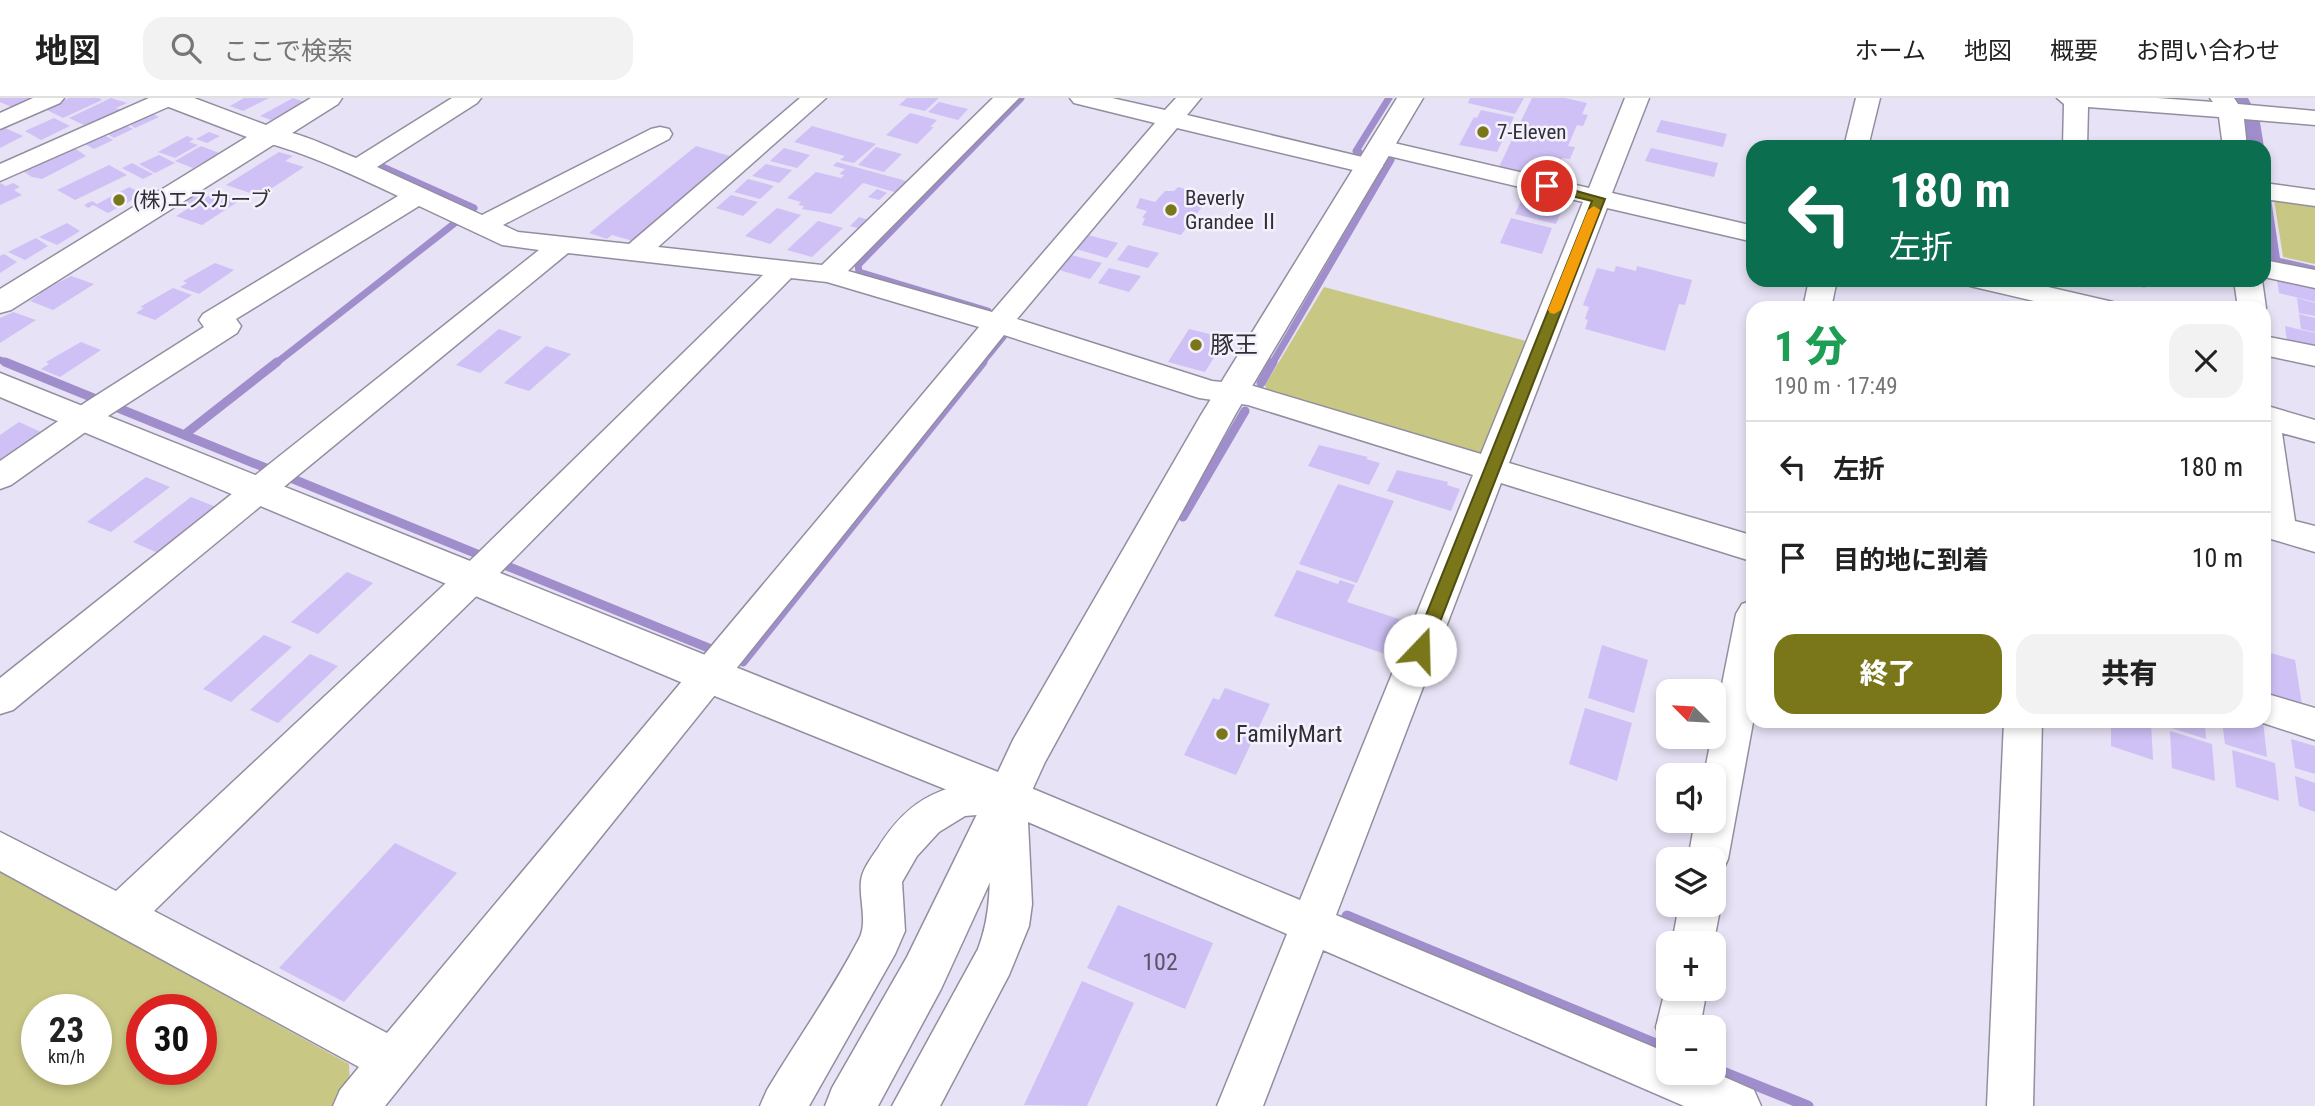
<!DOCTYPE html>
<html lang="ja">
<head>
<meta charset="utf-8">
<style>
  body { margin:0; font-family:"Roboto Condensed","Noto Sans JP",sans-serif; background:#f2f2f2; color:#222; height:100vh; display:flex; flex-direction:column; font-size:26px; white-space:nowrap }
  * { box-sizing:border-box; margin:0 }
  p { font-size:23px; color:#767676 }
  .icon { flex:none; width:38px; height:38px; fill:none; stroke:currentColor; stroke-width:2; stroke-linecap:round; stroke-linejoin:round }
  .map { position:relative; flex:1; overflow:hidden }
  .side { position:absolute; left:1746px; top:203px; width:525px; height:427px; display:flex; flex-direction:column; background:#fff; border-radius:21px; box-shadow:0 4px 10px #0003 }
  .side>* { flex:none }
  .banner { position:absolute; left:1746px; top:42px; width:525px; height:147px; border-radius:21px; box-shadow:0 4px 10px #0003; background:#0b6e4f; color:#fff; overflow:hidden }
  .needle { width:46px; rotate:294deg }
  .buttons { position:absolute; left:1656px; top:581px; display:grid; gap:14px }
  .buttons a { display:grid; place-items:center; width:70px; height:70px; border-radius:14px; background:#fff; box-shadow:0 4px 10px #0003; font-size:35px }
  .speed { position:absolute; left:21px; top:896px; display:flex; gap:14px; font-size:35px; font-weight:700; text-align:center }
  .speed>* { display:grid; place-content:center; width:91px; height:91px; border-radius:50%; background:#fff; box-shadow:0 4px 10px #0003; line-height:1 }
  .speed small { font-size:18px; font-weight:400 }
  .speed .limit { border:10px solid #d22; background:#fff; color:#111 }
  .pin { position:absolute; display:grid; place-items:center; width:60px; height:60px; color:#fff; margin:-30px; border:4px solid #fff; border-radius:50%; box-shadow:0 2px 7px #0007 }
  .me { position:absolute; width:77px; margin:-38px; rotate:21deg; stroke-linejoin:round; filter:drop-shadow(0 0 5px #0008) }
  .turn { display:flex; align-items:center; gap:24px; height:147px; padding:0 28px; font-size:32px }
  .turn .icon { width:91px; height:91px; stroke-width:2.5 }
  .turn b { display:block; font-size:49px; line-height:60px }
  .round { display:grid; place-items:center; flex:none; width:74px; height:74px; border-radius:21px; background:#f2f2f2 }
  .overview { display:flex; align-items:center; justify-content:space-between; height:119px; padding:0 28px }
  h1 { font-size:42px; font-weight:800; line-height:52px; color:#1e9e55 }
  .cta { display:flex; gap:14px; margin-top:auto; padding:14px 28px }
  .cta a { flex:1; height:80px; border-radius:21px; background:#7a761a; color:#fff; font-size:28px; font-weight:800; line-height:80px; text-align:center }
  .cta a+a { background:#f2f2f2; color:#222 }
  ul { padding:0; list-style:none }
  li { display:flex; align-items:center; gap:21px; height:91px; padding:0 28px; border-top:2px solid #e0e0e0 }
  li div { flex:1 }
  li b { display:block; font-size:26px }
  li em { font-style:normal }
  header { display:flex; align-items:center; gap:42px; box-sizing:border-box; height:98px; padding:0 35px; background:#fff; border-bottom:2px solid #e0e0e0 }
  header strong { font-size:33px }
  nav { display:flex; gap:38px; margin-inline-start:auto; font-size:24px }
  .search { width:490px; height:63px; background:#f2f2f2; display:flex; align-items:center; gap:18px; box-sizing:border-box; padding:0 24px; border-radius:21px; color:#767676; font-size:26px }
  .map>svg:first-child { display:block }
  .green { fill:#c9c784; fill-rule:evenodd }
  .water { fill:#a08ecc }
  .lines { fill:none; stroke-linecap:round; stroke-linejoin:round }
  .stream-far2 { stroke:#a08ecc; stroke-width:7 }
  .stream-far1 { stroke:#a08ecc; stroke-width:9 }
  .stream { stroke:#a08ecc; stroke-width:11 }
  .building { fill:#cfc1f5 }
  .street-casing { stroke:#938e9f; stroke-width:3 }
  .secondary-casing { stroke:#938e9f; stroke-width:3 }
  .street { fill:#fff; fill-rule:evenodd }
  .secondary { fill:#fff; fill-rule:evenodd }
  .route { fill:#7a761a; stroke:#4f4d11; stroke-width:2 }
  .slow { fill:#f59e0b }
  .poi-dot { fill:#7a761a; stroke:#f4f1fc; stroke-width:2.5 }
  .labels { text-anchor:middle; stroke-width:5; stroke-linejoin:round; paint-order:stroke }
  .far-poi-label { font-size:21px; fill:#312f36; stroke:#f4f1fc; text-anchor:start }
  .poi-label { font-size:24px; fill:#312f36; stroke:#f4f1fc; text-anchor:start }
  .near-number-label { font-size:24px; fill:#585466 }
</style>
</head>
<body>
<header>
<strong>地図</strong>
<div class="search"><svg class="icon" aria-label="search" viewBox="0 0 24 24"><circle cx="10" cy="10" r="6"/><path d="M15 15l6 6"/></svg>ここで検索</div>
<nav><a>ホーム</a><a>地図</a><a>概要</a><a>お問い合わせ</a></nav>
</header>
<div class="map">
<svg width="2315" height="1008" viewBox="0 0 2315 1008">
  <rect width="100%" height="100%" fill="#e7e2f5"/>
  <path class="green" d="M 2274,101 L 2315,106 L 2315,166 L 2283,159 Z
    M 1324,189 L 1530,244 L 1487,353 L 1469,358 L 1268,295 L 1265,287 Z
    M 0,773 L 349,966 L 350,991 L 336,1008 L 0,1008 ZM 37,912 L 96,912 L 96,971 L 37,971 ZM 142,912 L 201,912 L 201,971 L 142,971 Z"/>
  <path class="water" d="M 2233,0 L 2248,0 L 2260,24 L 2264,49 L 2247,49 L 2245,25 Z
    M 2264,54 L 2280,160 L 2315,168 L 2315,177 L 2278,169 L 2265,162 Z"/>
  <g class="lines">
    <path class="stream-far2" d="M 1359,54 L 1356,53 L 1389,0
      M 988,213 L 859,174 L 858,167 L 1021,0
      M 0,262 L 10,266
      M 275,266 L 474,110 L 376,66 L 383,62
      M 981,266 L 1003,239
      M 1272,266 L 1391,62"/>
    <path class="stream-far1" d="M 5,264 L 711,551
      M 1261,285 L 1273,264
      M 184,337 L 277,264
      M 1183,419 L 1245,313
      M 743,564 L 983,264"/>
    <path class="stream" d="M 1347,818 L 1668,951
      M 1713,970 L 1808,1008"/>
  </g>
  <path class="building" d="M 0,0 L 39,0 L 16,11 L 0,4 Z
    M 69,0 L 99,0 L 102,2 L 63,20 L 45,11 Z
    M 111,0 L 127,5 L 116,10 L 122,12 L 88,29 L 69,20 Z
    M 244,0 L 269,0 L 243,13 L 230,8 Z
    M 293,0 L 304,4 L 271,22 L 260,18 Z
    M 907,0 L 939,0 L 925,13 L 899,7 Z
    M 1470,0 L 1524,0 L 1515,16 L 1468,5 Z
    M 1532,0 L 1565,0 L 1587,5 L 1582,16 L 1588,17 L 1583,28 L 1577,27 L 1568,48 L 1575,49 L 1570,61 L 1562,60 L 1556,82 L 1499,69 Z
    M 939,4 L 968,11 L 958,22 L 928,14 Z
    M 1481,12 L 1514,19 L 1497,54 L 1459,47 L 1474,19 L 1477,20 Z
    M 149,14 L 159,19 L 135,30 L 125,24 Z
    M 910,15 L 937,22 L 930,29 L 934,29 L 917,46 L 886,37 Z
    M 54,20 L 70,28 L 41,42 L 25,33 Z
    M 1661,22 L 1727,36 L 1723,49 L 1656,34 Z
    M 124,26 L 133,31 L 114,40 L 106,35 Z
    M 812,28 L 876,46 L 854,65 L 840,62 L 845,58 L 794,44 Z
    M 5,30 L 23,38 L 0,50 L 0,33 Z
    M 209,34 L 220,38 L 207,45 L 196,41 Z
    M 102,36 L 113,42 L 94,51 L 83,45 Z
    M 187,38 L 194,41 L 189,44 L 198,47 L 175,60 L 158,54 Z
    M 201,48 L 219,55 L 193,70 L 175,63 Z
    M 696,48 L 733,59 L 633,143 L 612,137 L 607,141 L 589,135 Z
    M 73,49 L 86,58 L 42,81 L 32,79 L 21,72 Z
    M 876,49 L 902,56 L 884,74 L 858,67 Z
    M 784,50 L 810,57 L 797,70 L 770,63 Z
    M 1651,50 L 1718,65 L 1714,79 L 1645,63 Z
    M 279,54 L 293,58 L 285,63 L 304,69 L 260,98 L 226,87 Z
    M 159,57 L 175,65 L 155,75 L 139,66 Z
    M 837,64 L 910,84 L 898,95 L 863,85 L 831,116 L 802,111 L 804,108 L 798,107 L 801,104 L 787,100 L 816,74 L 841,80 L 844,77 L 839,76 L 845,71 L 833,68 Z
    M 132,65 L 153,76 L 143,81 L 122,70 Z
    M 766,66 L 792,72 L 779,85 L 752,78 Z
    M 109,67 L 127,77 L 75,102 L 57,92 Z
    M 748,81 L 774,88 L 760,101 L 734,94 Z
    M 0,85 L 6,88 L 13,85 L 20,89 L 14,92 L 22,97 L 0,107 Z
    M 129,89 L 143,96 L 108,115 L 93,107 L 88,110 L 84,107 L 92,103 L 97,106 Z
    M 1178,89 L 1204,96 L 1200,100 L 1207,102 L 1181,137 L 1142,127 L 1145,120 L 1142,120 L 1147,113 L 1136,110 L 1140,100 L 1155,104 L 1165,93 L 1174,93 Z
    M 877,91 L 887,95 L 879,102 L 868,99 Z
    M 1526,92 L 1566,102 L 1556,126 L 1515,116 Z
    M 216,93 L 242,101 L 202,127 L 176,118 L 189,110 L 179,107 L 195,97 L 205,100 Z
    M 731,97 L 758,104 L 743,118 L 716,110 Z
    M 777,110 L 801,117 L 770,146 L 745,138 Z
    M 859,119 L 869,122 L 861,131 L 850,128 Z
    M 1511,120 L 1552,130 L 1542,156 L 1500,145 Z
    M 818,123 L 843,130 L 812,159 L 787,152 Z
    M 67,125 L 80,133 L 57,147 L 39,139 Z
    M 1088,137 L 1118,145 L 1107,160 L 1076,151 Z
    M 36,140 L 48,148 L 25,162 L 8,154 Z
    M 1128,147 L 1159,155 L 1148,170 L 1117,162 Z
    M 4,156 L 17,164 L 0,175 L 0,158 Z
    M 1071,157 L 1102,165 L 1090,181 L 1059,172 Z
    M 215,165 L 234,172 L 199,196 L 180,189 L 187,185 L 183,183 Z
    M 1616,168 L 1636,173 L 1637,168 L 1692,182 L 1685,207 L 1679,206 L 1665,253 L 1585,231 L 1588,222 L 1585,221 L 1589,209 L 1583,207 L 1597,170 L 1614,174 Z
    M 1109,170 L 1141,178 L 1129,194 L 1098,185 Z
    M 71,178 L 94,186 L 53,212 L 30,203 L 40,196 L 38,195 Z
    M 2108,182 L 2144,182 L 2145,190 L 2126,185 L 2127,189 L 2108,184 Z
    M 2277,182 L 2315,190 L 2315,204 L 2279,195 Z
    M 173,190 L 192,197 L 155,222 L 136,215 L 144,210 L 140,209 Z
    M 2297,200 L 2315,205 L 2315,218 L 2299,215 Z
    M 13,214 L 36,222 L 0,245 L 0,220 Z
    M 2299,216 L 2315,220 L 2315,234 L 2301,231 Z
    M 2285,228 L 2315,235 L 2315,249 L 2287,243 Z
    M 499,231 L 522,239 L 480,275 L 456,267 Z
    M 1189,231 L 1226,240 L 1205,274 L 1168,264 Z
    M 81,244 L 101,252 L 60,279 L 41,271 L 49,266 L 46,264 Z
    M 546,248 L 571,256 L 529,293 L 504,285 Z
    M 19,324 L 41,334 L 0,362 L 0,337 Z
    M 1319,347 L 1368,359 L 1366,361 L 1380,365 L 1369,387 L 1308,368 Z
    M 1397,372 L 1448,384 L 1447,387 L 1460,391 L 1451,413 L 1387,393 Z
    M 146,379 L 170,389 L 111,434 L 87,424 Z
    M 1338,386 L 1394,403 L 1357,485 L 1299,466 Z
    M 191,399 L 216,409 L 158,455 L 133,444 Z
    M 1297,472 L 1338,486 L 1340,482 L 1355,487 L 1347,504 L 1402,522 L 1388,557 L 1274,518 Z
    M 347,474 L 373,485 L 318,536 L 291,524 Z
    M 264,537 L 292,549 L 231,604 L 203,591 Z
    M 1602,547 L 1648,562 L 1634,615 L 1588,600 Z
    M 2264,553 L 2295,562 L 2302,607 L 2264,596 Z
    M 310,556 L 338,568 L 278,625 L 250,612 Z
    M 1225,590 L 1270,606 L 1236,677 L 1184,657 L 1213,600 L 1219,602 Z
    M 1585,610 L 1632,625 L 1617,683 L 1569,666 Z
    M 2111,623 L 2151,625 L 2153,662 L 2111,648 Z
    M 2164,623 L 2205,623 L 2206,641 L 2165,628 Z
    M 2222,623 L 2263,623 L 2267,659 L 2225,646 Z
    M 2170,633 L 2212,646 L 2215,683 L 2172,670 Z
    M 2291,641 L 2315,648 L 2315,676 L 2295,670 Z
    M 2232,652 L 2275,665 L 2279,703 L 2236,689 Z
    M 2295,678 L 2315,685 L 2315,714 L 2299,708 Z
    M 395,745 L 457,775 L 344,904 L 279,870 Z
    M 1118,807 L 1213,845 L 1185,911 L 1087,870 Z
    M 1082,883 L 1134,905 L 1087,1008 L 1024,1007 Z"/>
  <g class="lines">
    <defs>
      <path id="street" d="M 33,0 L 64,0 L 60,5 L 0,31 L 0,15 Z
        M 149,0 L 181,0 L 177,5 L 0,83 L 0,66 Z
        M 452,0 L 481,0 L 477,5 L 377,69 L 482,117 L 651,31 L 660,29 L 669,31 L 672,36 L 669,41 L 503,127 L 518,134 L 629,146 L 800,0 L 826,0 L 658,149 L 822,167 L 993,0 L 1019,0 L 848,173 L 992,214 L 1155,25 L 1074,5 L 1070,0 L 1112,0 L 1165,12 L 1176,0 L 1201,0 L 1187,17 L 1379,63 L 1383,68 L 1379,73 L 1370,76 L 1177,30 L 1017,221 L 1212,283 L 1250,287 L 1481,356 L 1583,104 L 1372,54 L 1369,49 L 1372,44 L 1381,42 L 1589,90 L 1625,0 L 1649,0 L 1612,95 L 1754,128 L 1754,144 L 1607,110 L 1509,365 L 1754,438 L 1754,464 L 1501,385 L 1336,817 L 1668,955 L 1668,975 L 1713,974 L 1754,992 L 1761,1008 L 1684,1008 L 1323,852 L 1263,1008 L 1217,1008 L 1287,836 L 1028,724 L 1032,806 L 1029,828 L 1009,877 L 940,1008 L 892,1008 L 978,851 C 995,807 989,762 988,716 L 965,718 L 939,734 L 917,758 L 902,784 L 905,833 L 895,856 L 809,1008 L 760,1008 L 767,992 C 797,942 832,893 859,841 C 868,824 859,802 861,783 C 862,772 871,760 878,750 C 911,696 946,686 1007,680 L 1300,802 L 1473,377 L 1248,307 L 1199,300 L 1004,237 L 385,1008 L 333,1008 L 340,992 L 359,969 L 0,773 L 0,734 L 116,793 L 475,458 L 763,177 L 568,155 L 13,612 L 0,616 L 0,580 L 539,152 L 502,147 L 419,108 L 236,221 L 241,228 L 237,235 L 108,318 L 11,387 L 0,391 L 0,363 L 86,304 L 204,229 L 199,222 L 203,216 L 398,98 C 353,77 308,55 260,43 L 257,38 L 260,33 C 287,26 330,50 356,60 ZM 791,180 L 827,184 L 979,229 L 387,935 L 154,813 L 499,476 Z
        M 1856,0 L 1880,0 L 1868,49 L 1844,49 Z
        M 2057,0 L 2157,0 L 2213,4 L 2210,0 L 2234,0 L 2238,6 L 2315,13 L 2315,27 L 2244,21 L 2247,49 L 2223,49 L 2219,19 L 2088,9 L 2087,49 L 2063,49 L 2064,6 Z
        M 2264,85 L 2315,92 L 2315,108 L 2264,101 Z
        M 2264,162 L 2315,172 L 2315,190 L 2264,179 Z
        M 1809,182 L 1837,182 L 1831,210 L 1803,210 Z
        M 1966,182 L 2018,182 L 2113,204 L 2117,210 L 2064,210 L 1970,188 Z
        M 2234,182 L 2262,182 L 2266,210 L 2264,213 L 2264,210 L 2238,210 Z
        M 2264,238 L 2315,248 L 2315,268 L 2264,257 Z
        M 2264,307 L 2315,322 L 2315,344 L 2282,335 L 2295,423 L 2315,428 L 2315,454 L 2264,439 Z
        M 1754,502 L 1754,619 L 1728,761 L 1722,774 L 1713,777 L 1713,761 L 1688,761 L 1695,723 L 1713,723 L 1713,677 L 1704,677 L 1736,516 L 1742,506 Z
        M 2264,595 L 2315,610 L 2315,642 L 2257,623 L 2264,623 Z
        M 2004,623 L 2042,623 L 2033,1008 L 1987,1008 Z
        M 1713,793 L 1721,807 L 1713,847 L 1713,845 L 1672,845 L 1679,807 L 1713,807 Z
        M 1668,880 L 1668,891 L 1707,891 L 1700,929 L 1668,929 L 1668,947 L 1662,945 L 1656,929 Z"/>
      <path id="secondary" d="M 157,0 L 194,0 L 266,27 L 311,0 L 342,0 L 338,6 L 11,212 L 0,215 L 0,191 L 247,39 L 161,6 Z
        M 1397,0 L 1423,0 L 1235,317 L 1045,664 L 941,891 L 878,1008 L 825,1008 L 832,990 L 907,859 L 982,706 L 695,590 L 0,299 L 0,275 L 998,674 L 1013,642 L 1201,317 Z"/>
    </defs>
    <use href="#street" class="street-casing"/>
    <use href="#secondary" class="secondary-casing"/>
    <use href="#street" class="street"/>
    <use href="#secondary" class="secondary"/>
  </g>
  <path class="route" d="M 1547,85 L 1605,101 L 1429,552 L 1426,557 L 1414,557 L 1412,552 L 1592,103 L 1543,91 L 1543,86 Z"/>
  <path class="slow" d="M 1594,108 L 1600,112 L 1561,212 L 1554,216 L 1550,215 L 1548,212 L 1588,112 Z"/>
  <g class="poi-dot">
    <circle cx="1483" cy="34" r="7"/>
    <circle cx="119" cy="102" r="7"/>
    <circle cx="1171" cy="112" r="7"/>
    <circle cx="1196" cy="247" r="7"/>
    <circle cx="1222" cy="636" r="7"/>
  </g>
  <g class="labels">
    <g class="far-poi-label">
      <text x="1497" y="41">7-Eleven</text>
      <text x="1185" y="107">Beverly<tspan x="1185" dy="24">Grandee Ⅱ</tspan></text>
      <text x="133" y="109">(株)エスカーブ</text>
    </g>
    <g class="poi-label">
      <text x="1210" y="255">豚王</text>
      <text x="1236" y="644">FamilyMart</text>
    </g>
    <g class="near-number-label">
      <text x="1160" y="872">102</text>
    </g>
  </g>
</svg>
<div class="buttons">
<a><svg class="needle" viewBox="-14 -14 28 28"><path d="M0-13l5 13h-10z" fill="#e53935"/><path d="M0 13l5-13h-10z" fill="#767676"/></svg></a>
<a><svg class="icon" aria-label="sound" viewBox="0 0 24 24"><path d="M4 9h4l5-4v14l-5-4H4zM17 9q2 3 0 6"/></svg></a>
<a><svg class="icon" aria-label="layers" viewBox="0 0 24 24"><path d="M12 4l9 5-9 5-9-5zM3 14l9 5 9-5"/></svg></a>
<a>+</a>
<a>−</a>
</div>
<div class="speed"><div>23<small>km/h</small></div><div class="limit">30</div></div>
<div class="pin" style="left:1547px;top:88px;background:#d93025"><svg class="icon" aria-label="arrive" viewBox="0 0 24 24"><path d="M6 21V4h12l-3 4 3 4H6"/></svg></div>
<svg class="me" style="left:1420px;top:552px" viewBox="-20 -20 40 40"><circle r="19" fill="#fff"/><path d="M0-13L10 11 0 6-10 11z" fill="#7a761a"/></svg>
<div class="banner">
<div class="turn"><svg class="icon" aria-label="left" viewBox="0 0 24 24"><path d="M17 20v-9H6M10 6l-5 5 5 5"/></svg><div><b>180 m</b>左折</div></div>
</div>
<section class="side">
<div class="overview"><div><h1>1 分</h1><p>190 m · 17:49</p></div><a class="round"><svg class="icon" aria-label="close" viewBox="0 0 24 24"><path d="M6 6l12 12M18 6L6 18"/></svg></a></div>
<ul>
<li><svg class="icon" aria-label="left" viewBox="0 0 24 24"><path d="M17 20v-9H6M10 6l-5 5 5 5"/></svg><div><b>左折</b></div><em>180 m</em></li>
<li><svg class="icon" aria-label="arrive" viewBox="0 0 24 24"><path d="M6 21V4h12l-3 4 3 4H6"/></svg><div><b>目的地に到着</b></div><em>10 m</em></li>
</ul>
<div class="cta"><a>終了</a><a>共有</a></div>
</section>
</div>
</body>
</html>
